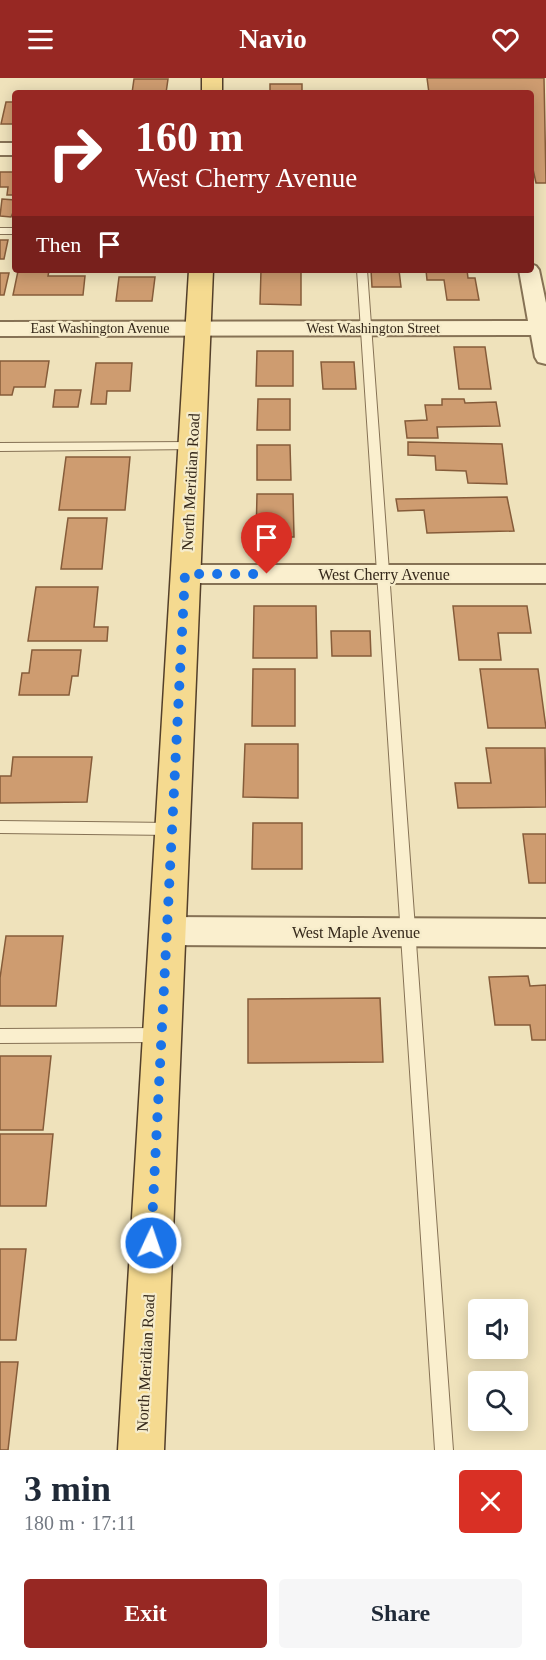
<!DOCTYPE html>
<html lang="en">
<head>
<meta charset="utf-8">
<style>
  body { margin:0; font-family:Georgia,serif; background:#f6f6f7; color:#1f2937; height:100vh; display:flex; flex-direction:column; font-size:22px; white-space:nowrap }
  * { box-sizing:border-box; margin:0 }
  p { font-size:20px; color:#747a83 }
  .icon { flex:none; width:33px; height:33px; fill:none; stroke:currentColor; stroke-width:2; stroke-linecap:round; stroke-linejoin:round }
  .map { position:relative; height:1372px; overflow:hidden }
  .panel { display:flex; flex-direction:column; background:#fff; flex:1 }
  .panel>* { flex:none }
  .hud { position:absolute; left:12px; top:12px; width:522px; height:183px; border-radius:6px; box-shadow:0 3px 15px #0003; background:#972823; color:#fff; overflow:hidden }
  .buttons { position:absolute; left:468px; top:1221px; display:grid; gap:12px }
  .buttons a { display:grid; place-items:center; width:60px; height:60px; border-radius:6px; background:#fff; box-shadow:0 3px 15px #0003; font-size:30px }
  .pin { position:absolute; display:grid; place-items:center; width:51px; height:51px; color:#fff; margin:-62px -26px; border-radius:50% 50% 50% 0; rotate:-45deg; box-shadow:0 0 6px #0007 }
  .pin .icon { rotate:45deg }
  .me { position:absolute; width:66px; margin:-33px; rotate:3deg; stroke-linejoin:round; filter:drop-shadow(0 0 4px #0008) }
  .turn { display:flex; align-items:center; gap:21px; height:126px; padding:0 24px; font-size:27px }
  .turn .icon { width:78px; height:78px; stroke-width:2.5 }
  .turn b { display:block; font-size:42px; line-height:51px }
  .then { display:flex; align-items:center; height:57px; padding:0 24px; background:#0003; gap:12px; font-size:22px }
  .round { display:grid; place-items:center; flex:none; width:63px; height:63px; border-radius:6px; background:#f6f6f7 }
  .summary { display:flex; align-items:center; justify-content:space-between; height:102px; padding:0 24px }
  h1 { font-size:36px; font-weight:600; line-height:45px }
  .button { display:flex; gap:12px; margin-top:auto; padding:12px 24px }
  .button a { flex:1; height:69px; border-radius:6px; background:#972823; color:#fff; font-size:24px; font-weight:600; line-height:69px; text-align:center }
  .button a+a { background:#f6f6f7; color:#1f2937 }
  header { display:flex; justify-content:space-between; align-items:center; height:78px; padding:0 24px; background:#972823; color:#fff; font-size:27px; font-weight:600 }
  .map>svg:first-child { display:block }
  .building { fill:#ce9c70; stroke:#865c3a; stroke-width:1.5 }
  .lines { fill:none; stroke-linecap:round; stroke-linejoin:round }
  .service-casing { stroke:#867255; stroke-width:2 }
  .minor-casing { stroke:#867255; stroke-width:4 }
  .primary-casing { stroke:#533f2a; stroke-width:3 }
  .service { fill:#faefce; fill-rule:evenodd }
  .minor { fill:#faefce; fill-rule:evenodd }
  .primary { fill:#f5da90; fill-rule:evenodd }
  .route { stroke:#1a73e8; stroke-width:10; stroke-dasharray:0 18 }
  .labels { text-anchor:middle; stroke-width:4.5; stroke-linejoin:round; paint-order:stroke }
  .far-street-label { font-size:14px; fill:#35281a; stroke:#f6eccb }
  .street-label { font-size:16px; fill:#35281a; stroke:#f6eccb }
</style>
</head>
<body>
<header><svg class="icon" aria-label="menu" viewBox="0 0 24 24"><path d="M4 6h16M4 12h16M4 18h16"/></svg>Navio<svg class="icon" aria-label="heart" viewBox="0 0 24 24"><path d="M12 20l-8-8c-3-5 5-10 8-4 3-6 11-1 8 4z"/></svg></header>
<div class="map">
<svg width="546" height="1372" viewBox="0 0 546 1372">
  <rect width="100%" height="100%" fill="#efe2bb"/>
  <path class="building" d="M 427,0 L 544,0 L 546,105 L 536,105 L 531,82 L 531,15 L 429,15 Z
    M 134,1 L 168,1 L 166,15 L 132,15 Z
    M 270,6 L 302,6 L 302,15 L 270,15 Z
    M 6,24 L 15,24 L 15,46 L 1,46 Z
    M 0,94 L 15,94 L 15,117 L 7,117 L 8,109 L 0,109 Z
    M 2,121 L 15,122 L 15,130 L 11,139 L 0,138 Z
    M 0,162 L 8,162 L 4,181 L 0,181 Z
    M 261,192 L 301,192 L 301,227 L 260,226 Z
    M 371,192 L 399,192 L 401,209 L 372,209 Z
    M 426,192 L 467,192 L 468,200 L 475,200 L 479,222 L 447,222 L 444,202 L 427,202 Z
    M 18,193 L 49,193 L 48,198 L 85,198 L 83,217 L 13,217 Z
    M 0,195 L 9,195 L 4,217 L 0,217 Z
    M 119,199 L 155,199 L 152,223 L 116,223 Z
    M 454,269 L 485,269 L 491,311 L 459,311 Z
    M 257,273 L 293,273 L 293,308 L 256,308 Z
    M 0,283 L 49,283 L 45,309 L 14,309 L 12,317 L 0,317 Z
    M 321,284 L 354,284 L 356,311 L 323,311 Z
    M 96,285 L 132,285 L 130,313 L 107,313 L 106,326 L 91,326 Z
    M 55,312 L 81,312 L 78,329 L 53,329 Z
    M 258,321 L 290,321 L 290,352 L 257,352 Z
    M 442,321 L 464,321 L 465,325 L 496,324 L 500,348 L 437,349 L 438,360 L 407,360 L 405,343 L 427,342 L 425,327 L 442,327 Z
    M 408,364 L 502,366 L 507,406 L 468,405 L 466,393 L 436,392 L 435,378 L 408,377 Z
    M 257,367 L 290,367 L 291,402 L 257,402 Z
    M 66,379 L 130,379 L 125,432 L 59,432 Z
    M 257,416 L 293,416 L 294,459 L 256,459 Z
    M 507,419 L 514,453 L 427,455 L 424,432 L 398,433 L 396,421 Z
    M 68,440 L 107,440 L 102,491 L 61,491 Z
    M 36,509 L 98,509 L 94,549 L 108,549 L 107,563 L 28,563 Z
    M 254,528 L 316,528 L 317,580 L 253,580 Z
    M 453,528 L 527,528 L 531,555 L 498,555 L 501,582 L 459,582 Z
    M 331,553 L 370,553 L 371,578 L 332,578 Z
    M 32,572 L 81,572 L 78,598 L 72,598 L 69,617 L 19,617 L 22,595 L 29,595 Z
    M 253,591 L 295,591 L 295,648 L 252,648 Z
    M 480,591 L 538,591 L 546,650 L 488,650 Z
    M 245,666 L 298,666 L 298,720 L 243,719 Z
    M 486,670 L 545,670 L 546,729 L 458,730 L 455,705 L 491,705 Z
    M 13,679 L 92,679 L 87,724 L 0,725 L 0,698 L 11,698 Z
    M 253,745 L 302,745 L 302,791 L 252,791 Z
    M 523,756 L 546,756 L 546,805 L 529,805 Z
    M 6,858 L 63,858 L 56,928 L 0,928 L 0,900 Z
    M 528,898 L 530,908 L 546,907 L 546,962 L 532,962 L 530,947 L 495,947 L 489,899 Z
    M 380,920 L 383,984 L 248,985 L 248,921 Z
    M 0,978 L 51,978 L 43,1052 L 0,1052 Z
    M 0,1056 L 53,1056 L 46,1128 L 0,1128 Z
    M 0,1171 L 26,1171 L 16,1262 L 0,1262 Z
    M 0,1284 L 18,1284 L 8,1372 L 0,1372 Z"/>
  <g class="lines">
    <defs>
      <path id="service" d="M 0,150 L 15,150 L 15,156 L 0,156 Z
        M 357,192 L 367,192 L 453,1372 L 435,1372 Z
        M 193,364 L 199,368 L 197,371 L 0,373 L 0,365 Z
        M 0,743 L 172,745 L 177,747 L 179,751 L 177,755 L 172,757 L 0,755 Z
        M 161,950 L 167,952 L 169,957 L 167,962 L 161,964 L 0,965 L 0,951 Z"/>
      <path id="minor" d="M 0,65 L 15,65 L 15,77 L 0,77 Z
        M 531,186 L 536,188 L 539,192 L 546,225 L 546,286 L 538,284 L 535,279 L 531,257 L 0,258 L 0,244 L 528,243 L 519,192 L 531,192 Z
        M 185,487 L 546,487 L 546,505 L 185,505 L 176,503 L 172,496 L 176,489 Z
        M 166,839 L 546,841 L 546,869 L 166,867 L 155,863 L 150,853 L 155,843 Z"/>
      <path id="primary" d="M 202,0 L 222,0 L 222,15 L 202,15 Z
        M 189,192 L 213,192 L 164,1372 L 118,1372 Z"/>
    </defs>
    <use href="#service" class="service-casing"/>
    <use href="#minor" class="minor-casing"/>
    <use href="#primary" class="primary-casing"/>
    <use href="#service" class="service"/>
    <use href="#minor" class="minor"/>
    <use href="#primary" class="primary"/>
  </g>
  <g class="lines">
    <path class="route" d="M 151,1165 L 185,496 L 267,496"/>
  </g>
  <g class="labels">
    <g class="far-street-label">
      <text x="100" y="255">East Washington Avenue</text>
      <text x="373" y="255">West Washington Street</text>
    </g>
    <g class="street-label">
      <text transform="translate(190 404) rotate(-87)" y="6">North Meridian Road</text>
      <text x="384" y="502">West Cherry Avenue</text>
      <text x="356" y="860">West Maple Avenue</text>
      <text transform="translate(145 1285) rotate(-87)" y="6">North Meridian Road</text>
    </g>
  </g>
</svg>
<div class="buttons">
<a><svg class="icon" aria-label="sound" viewBox="0 0 24 24"><path d="M4 9h4l5-4v14l-5-4H4zM17 9q2 3 0 6"/></svg></a>
<a><svg class="icon" aria-label="search" viewBox="0 0 24 24"><circle cx="10" cy="10" r="6"/><path d="M15 15l6 6"/></svg></a>
</div>
<div class="pin" style="left:267px;top:496px;background:#d93025"><svg class="icon" aria-label="arrive" viewBox="0 0 24 24"><path d="M6 21V4h12l-3 4 3 4H6"/></svg></div>
<svg class="me" style="left:151px;top:1165px" viewBox="-20 -20 40 40"><circle r="17" fill="#1a73e8" stroke="#fff" stroke-width="3"/><path d="M0-11L8 9 0 5-8 9z" fill="#fff"/></svg>
<div class="hud">
<div class="turn"><svg class="icon" aria-label="right" viewBox="0 0 24 24"><path d="M7 20v-9h11M14 6l5 5-5 5"/></svg><div><b>160 m</b>West Cherry Avenue</div></div>
<div class="then">Then<svg class="icon" aria-label="arrive" viewBox="0 0 24 24"><path d="M6 21V4h12l-3 4 3 4H6"/></svg></div>
</div>
</div>
<section class="panel">
<div class="summary"><div><h1>3 min</h1><p>180 m · 17:11</p></div><a class="round" style="background:#d93025;color:#fff"><svg class="icon" aria-label="close" viewBox="0 0 24 24"><path d="M6 6l12 12M18 6L6 18"/></svg></a></div>
<div class="button"><a>Exit</a><a>Share</a></div>
</section>
</body>
</html>
